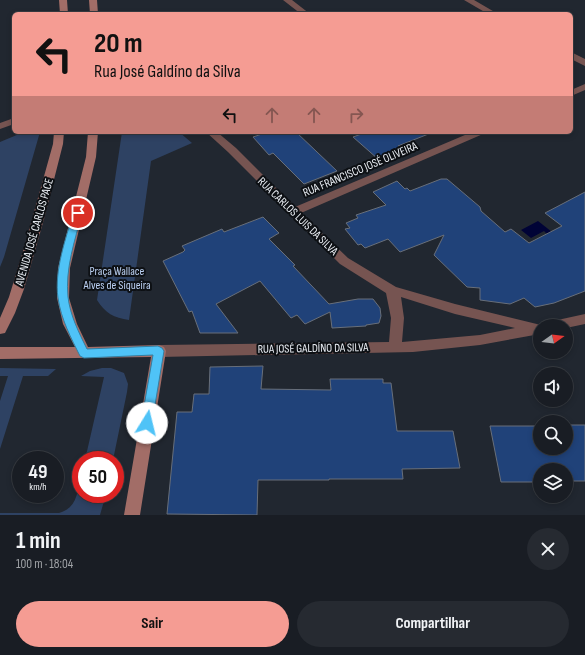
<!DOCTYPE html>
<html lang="pt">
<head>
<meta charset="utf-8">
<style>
  body { margin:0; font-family:"Sofia Sans Condensed",sans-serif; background:#262a31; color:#f1f3f6; height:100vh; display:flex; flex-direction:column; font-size:15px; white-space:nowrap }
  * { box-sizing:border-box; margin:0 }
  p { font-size:13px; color:#9fa2a6 }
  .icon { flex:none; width:22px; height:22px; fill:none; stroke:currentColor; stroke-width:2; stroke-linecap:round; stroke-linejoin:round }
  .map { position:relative; height:515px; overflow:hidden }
  .panel { display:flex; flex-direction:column; background:#191d24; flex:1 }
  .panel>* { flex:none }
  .banner { position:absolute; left:12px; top:12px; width:561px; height:122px; border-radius:6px; box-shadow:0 2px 6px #0003,0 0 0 1px #373b41; background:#f59c93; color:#111; overflow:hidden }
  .needle { width:26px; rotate:76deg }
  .buttons { position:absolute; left:533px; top:319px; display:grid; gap:8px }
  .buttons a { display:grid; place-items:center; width:40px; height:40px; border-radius:50%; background:#191d24; box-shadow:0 2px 6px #0003,0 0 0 1px #373b41; font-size:20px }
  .speed { position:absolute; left:12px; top:451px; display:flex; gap:8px; font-size:20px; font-weight:700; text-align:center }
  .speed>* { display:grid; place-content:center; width:52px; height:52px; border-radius:50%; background:#191d24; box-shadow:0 2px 6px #0003,0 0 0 1px #373b41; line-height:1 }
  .speed small { font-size:10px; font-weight:400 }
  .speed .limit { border:6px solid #d22; background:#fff; color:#111 }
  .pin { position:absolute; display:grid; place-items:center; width:34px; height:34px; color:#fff; margin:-17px; border:2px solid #fff; border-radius:50%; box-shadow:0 1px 4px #0007 }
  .me { position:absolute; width:44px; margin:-22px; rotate:9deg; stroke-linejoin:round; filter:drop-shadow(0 0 3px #0008) }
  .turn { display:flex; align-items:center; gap:14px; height:84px; padding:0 16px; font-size:18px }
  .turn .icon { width:52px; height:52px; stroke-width:2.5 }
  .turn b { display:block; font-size:28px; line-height:34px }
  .lanes { display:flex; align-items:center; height:38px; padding:0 16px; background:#0003; justify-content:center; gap:20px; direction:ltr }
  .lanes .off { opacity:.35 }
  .round { display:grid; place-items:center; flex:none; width:42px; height:42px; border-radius:21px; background:#262a31 }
  .summary { display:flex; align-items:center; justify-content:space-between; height:68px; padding:0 16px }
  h1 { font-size:24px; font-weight:700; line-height:30px }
  .action { display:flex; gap:8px; margin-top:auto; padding:8px 16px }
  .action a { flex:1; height:46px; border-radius:24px; background:#f59c93; color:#111; font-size:16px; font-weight:700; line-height:46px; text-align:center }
  .action a+a { background:#262a31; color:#f1f3f6 }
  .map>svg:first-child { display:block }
  .green { fill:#2e4263 }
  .water { fill:#000336 }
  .building { fill:#204279; stroke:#686f7a }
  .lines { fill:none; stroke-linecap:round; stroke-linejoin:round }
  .street { fill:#765451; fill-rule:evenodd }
  .secondary { fill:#a26d67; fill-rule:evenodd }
  .route { fill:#4fc3f7; stroke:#337fa1 }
  .labels { text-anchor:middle; stroke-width:4; stroke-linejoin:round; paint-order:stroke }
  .street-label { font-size:12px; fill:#edf1f7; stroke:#0d1014 }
  .park-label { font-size:12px; fill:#bbd0f2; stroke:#0d1014 }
</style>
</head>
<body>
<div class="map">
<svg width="585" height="515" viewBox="0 0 585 515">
  <rect width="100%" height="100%" fill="#212730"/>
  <path class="green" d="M 24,132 L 40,132 L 4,257 L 0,267 L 0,142 Z
    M 122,132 L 179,132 L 192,143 L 151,161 L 129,320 C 114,318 105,313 97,300 Z
    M 0,368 L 56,369 L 48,376 L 23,376 L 0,449 L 0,401 L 8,376 L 0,376 Z
    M 102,368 L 111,368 L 124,373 L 128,384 L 127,392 L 113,460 L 85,460 L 104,377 L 81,376 L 90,371 Z
    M 81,477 L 81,494 L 106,494 L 100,515 L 0,515 L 0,513 L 59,513 C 77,508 77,493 81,477 Z"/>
  <path class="water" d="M 538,221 L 552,232 L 547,234 L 544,231 L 531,238 L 521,230 Z"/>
  <path class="building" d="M 268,132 L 296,132 L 337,171 L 304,184 L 273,153 L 269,155 L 253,137 Z
    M 367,132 L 431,132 L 431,133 L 398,146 L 402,149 L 378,159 L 353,137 Z
    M 441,179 L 447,179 L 480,207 L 481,211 L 505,232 L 511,229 L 529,243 L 562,226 L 545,213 L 585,192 L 585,291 L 554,303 L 535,307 L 524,298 L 510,304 L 480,300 L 480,288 L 467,287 L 434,255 L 444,235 L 400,252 L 388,239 L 365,248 L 361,244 L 358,245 L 345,229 L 350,228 L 346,223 L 358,218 L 356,215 L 386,205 L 373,192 L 397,181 L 405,189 L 407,188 L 410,191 Z
    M 263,217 L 279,233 L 269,239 L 295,265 L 293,266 L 329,304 L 358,299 L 373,299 L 380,308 L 381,316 L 379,323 L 366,325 L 366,326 L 332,328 L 330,312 L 305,324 L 297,315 L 291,318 L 260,281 L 216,304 L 238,333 L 200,333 L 192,311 L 189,312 L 163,261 L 183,252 L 185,250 L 182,246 L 222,229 L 224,232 Z
    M 263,366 L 261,389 L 331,390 L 330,379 L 383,379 L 383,383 L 391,383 L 397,431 L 453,431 L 460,468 L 402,469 L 403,479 L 329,479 L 329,480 L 258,480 L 257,515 L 167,514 L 177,412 L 192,412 L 194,394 L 209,394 L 210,367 Z
    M 566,425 L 585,425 L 585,481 L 566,481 L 566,470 L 540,470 L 540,482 L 501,482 L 490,426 L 540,426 L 540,448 L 566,448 Z"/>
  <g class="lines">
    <path class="street" d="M 283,0 L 292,0 L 310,14 L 301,14 Z
      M 464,0 L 474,0 L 498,14 L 488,14 Z
      M 571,52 L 585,59 L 585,66 L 571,59 Z
      M 585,84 L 585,90 L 571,96 L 571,90 Z
      M 14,118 L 14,124 L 0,129 L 0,123 Z
      M 206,132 L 217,132 L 236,148 L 295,207 L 472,132 L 485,132 L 483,134 L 301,213 L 348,258 L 396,287 L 455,304 L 545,326 L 540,326 L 540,334 L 480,345 L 413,352 L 159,357 L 154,355 L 152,351 L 154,347 L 159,345 L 389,342 L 391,318 L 386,293 L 340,264 L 228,152 ZM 401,297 L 455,314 L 515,328 L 480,335 L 402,342 L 404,318 Z
      M 585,314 L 585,324 L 566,328 L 566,326 L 546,326 L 548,322 L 553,321 Z"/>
    <path class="secondary" d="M 59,0 L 67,0 L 68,14 L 60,14 Z
      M 89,0 L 97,0 L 98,14 L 90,14 Z
      M 54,132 L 64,132 L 63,144 L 44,219 L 24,289 L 15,313 L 5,333 L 0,334 L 0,318 L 9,297 L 24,248 L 53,144 Z
      M 88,132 L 98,132 L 96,157 L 70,268 L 69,298 L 77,324 L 88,347 L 159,345 L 164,347 L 166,351 L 140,515 L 124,515 L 151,357 L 0,359 L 0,347 L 75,347 L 63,324 L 57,298 L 58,268 L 86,157 Z"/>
  </g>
  <path class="route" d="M 78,210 L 82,213 C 75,240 65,269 68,297 C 70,315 79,333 87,349 L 158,346 L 162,348 L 164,351 L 152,423 L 151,426 L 147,428 L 143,426 L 141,423 L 153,355 L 84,358 L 80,356 C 71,338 61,319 58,298 C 54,270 66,239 73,213 Z"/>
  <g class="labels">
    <g class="street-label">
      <text transform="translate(360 169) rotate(-23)" y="4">RUA FRANCISCO JOSÉ OLIVEIRA</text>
      <text transform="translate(298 216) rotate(44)" y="4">RUA CARLOS LUIS DA SILVA</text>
      <text transform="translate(34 232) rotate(-74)" y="4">AVENIDA JOSÉ CARLOS PACE</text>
      <text transform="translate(313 348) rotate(-1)" y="4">RUA JOSÉ GALDÍNO DA SILVA</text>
    </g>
    <g class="park-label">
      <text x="117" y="275">Praça Wallace<tspan x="117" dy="14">Alves de Siqueira</tspan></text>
    </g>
  </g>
</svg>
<div class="buttons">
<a><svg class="needle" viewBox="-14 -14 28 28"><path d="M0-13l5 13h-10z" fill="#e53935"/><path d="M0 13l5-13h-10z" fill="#9fa2a6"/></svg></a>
<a><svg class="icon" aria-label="sound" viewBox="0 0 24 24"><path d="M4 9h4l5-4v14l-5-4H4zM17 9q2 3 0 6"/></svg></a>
<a><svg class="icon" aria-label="search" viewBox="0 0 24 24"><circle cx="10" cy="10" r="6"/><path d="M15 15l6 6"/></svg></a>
<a><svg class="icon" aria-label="layers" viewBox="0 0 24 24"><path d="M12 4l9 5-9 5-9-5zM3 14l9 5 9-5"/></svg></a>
</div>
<div class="speed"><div>49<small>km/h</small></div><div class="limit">50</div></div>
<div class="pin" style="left:78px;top:213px;background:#d93025"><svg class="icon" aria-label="arrive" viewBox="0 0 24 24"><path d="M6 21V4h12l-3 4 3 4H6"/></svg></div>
<svg class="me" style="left:147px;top:423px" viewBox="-20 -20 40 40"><circle r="19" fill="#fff"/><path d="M0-13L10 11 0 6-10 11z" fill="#4fc3f7"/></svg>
<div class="banner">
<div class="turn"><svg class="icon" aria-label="left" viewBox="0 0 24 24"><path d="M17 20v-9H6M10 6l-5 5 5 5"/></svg><div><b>20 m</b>Rua José Galdíno da Silva</div></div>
<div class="lanes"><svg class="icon" aria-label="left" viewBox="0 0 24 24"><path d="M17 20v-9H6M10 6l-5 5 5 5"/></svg><svg class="icon off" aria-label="ahead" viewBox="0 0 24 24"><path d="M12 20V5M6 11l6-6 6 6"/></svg><svg class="icon off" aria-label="ahead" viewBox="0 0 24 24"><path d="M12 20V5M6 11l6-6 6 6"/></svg><svg class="icon off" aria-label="right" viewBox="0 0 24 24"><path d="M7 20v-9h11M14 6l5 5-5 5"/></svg></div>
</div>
</div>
<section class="panel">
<div class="summary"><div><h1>1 min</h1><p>100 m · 18:04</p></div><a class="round"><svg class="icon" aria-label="close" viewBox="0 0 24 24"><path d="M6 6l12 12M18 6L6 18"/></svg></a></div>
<div class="action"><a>Sair</a><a>Compartilhar</a></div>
</section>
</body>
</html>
